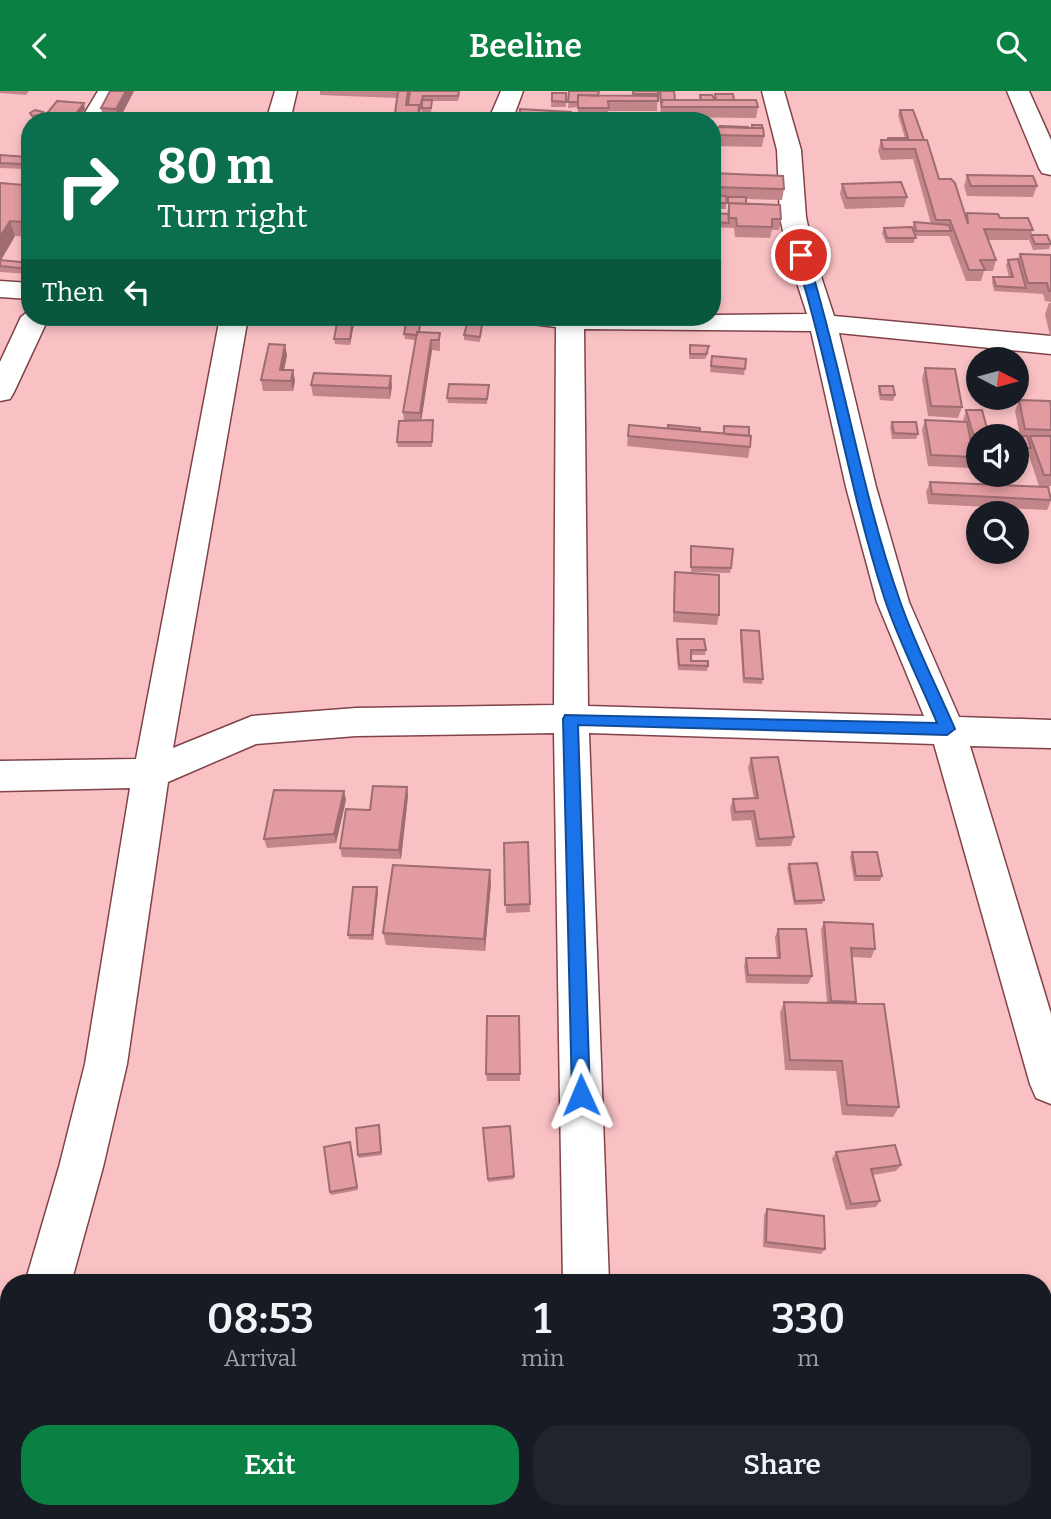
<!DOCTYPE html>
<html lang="en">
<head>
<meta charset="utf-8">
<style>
  body { margin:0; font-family:Bitter,serif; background:#20242c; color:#f1f3f6; height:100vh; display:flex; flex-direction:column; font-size:26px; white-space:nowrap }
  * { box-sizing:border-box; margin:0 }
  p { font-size:23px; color:#9ea1a6 }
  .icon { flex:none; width:38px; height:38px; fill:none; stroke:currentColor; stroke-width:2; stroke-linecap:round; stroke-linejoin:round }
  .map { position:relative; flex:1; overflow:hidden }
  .panel { position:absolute; left:0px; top:1183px; width:1052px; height:245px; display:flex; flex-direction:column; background:#171b24; border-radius:28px 28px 0 0; box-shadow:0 4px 10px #0003 }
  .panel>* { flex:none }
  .top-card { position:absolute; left:21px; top:21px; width:700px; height:214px; border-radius:28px; box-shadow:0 4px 10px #0003; background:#0b6e4f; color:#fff; overflow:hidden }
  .needle { width:46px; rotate:96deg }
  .tools { position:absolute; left:966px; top:256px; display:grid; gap:14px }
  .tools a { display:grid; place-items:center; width:63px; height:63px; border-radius:50%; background:#171b24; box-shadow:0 4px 10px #0003; font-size:35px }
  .pin { position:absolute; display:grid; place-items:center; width:60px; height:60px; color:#fff; margin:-30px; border:4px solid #fff; border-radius:50%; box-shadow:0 2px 7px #0007 }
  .me { position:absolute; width:77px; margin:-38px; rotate:359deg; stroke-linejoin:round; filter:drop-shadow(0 0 5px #0008) }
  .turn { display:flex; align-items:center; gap:24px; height:147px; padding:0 21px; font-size:32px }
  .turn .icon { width:91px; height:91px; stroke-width:2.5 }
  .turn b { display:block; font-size:49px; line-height:60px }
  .then { display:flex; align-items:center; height:66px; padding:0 21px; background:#0003; gap:14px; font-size:26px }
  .eta { display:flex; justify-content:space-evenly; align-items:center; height:119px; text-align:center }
  .eta b { font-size:42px; font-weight:600; line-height:49px }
  .button { display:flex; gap:14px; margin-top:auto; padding:14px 21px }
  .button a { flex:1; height:80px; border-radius:28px; background:#0b8043; color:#fff; font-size:28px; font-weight:600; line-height:80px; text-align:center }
  .button a+a { background:#20242c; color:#f1f3f6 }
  header { display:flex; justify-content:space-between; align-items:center; height:91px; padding:0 21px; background:#0b8043; color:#fff; font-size:32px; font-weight:600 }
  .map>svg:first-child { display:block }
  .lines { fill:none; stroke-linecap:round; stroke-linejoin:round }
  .minor-casing { stroke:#7f4349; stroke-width:3 }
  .minor { fill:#fff; fill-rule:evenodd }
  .wall { fill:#c2858a }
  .shaded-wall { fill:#9e6c71 }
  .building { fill:#e19ba1; stroke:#9e6c71; stroke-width:2 }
  .route { fill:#1a73e8; stroke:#114b97; stroke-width:2 }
</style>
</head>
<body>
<header><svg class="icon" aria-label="back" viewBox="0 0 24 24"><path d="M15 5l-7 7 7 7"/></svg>Beeline<svg class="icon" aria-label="search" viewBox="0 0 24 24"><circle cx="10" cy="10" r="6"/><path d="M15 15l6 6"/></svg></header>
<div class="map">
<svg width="1051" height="1428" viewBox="0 0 1051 1428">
  <rect width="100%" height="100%" fill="#fac1c4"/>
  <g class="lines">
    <defs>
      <path id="minor" d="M 98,0 L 120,0 L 104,30 L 80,30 Z
        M 275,0 L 297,0 L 290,30 L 266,30 Z
        M 501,0 L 523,0 L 512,30 L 488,30 Z
        M 762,0 L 784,0 L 801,59 L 806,126 L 814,164 L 834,225 L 1051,245 L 1051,263 L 839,242 L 876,396 L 909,511 L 959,626 L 1051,629 L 1051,657 L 970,655 L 1051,923 L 1051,1013 L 1036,1007 L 1030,993 L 934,653 L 589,642 L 609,1192 L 563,1192 L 554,642 L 356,645 L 256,653 L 168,691 L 127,973 L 103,1076 L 71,1192 L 25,1192 L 59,1076 L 85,973 L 130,697 L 0,700 L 0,670 L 136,668 L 220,226 L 248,226 L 173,657 L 252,625 L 356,617 L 554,614 L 556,236 L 524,232 L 520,226 L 807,223 L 788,164 L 780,126 L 777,59 ZM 584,238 L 811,240 L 846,396 L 877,511 L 924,625 L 588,615 Z
        M 1007,0 L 1029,0 L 1051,49 L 1051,84 L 1042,82 L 1039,77 Z
        M 0,190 L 30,192 L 30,208 L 0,206 Z
        M 30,219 L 30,226 L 49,226 L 14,301 L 10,308 L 0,310 L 0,271 L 21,226 Z
        M 9,1350 L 9,1419 L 27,1419 L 25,1428 L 0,1428 L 0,1354 Z
        M 567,1419 L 617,1419 L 618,1428 L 568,1428 Z"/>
    </defs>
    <use href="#minor" class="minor-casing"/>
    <use href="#minor" class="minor"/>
  </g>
  <path class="wall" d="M 0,0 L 29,0 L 26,4 L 0,2 Z
    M 110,0 L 134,0 L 119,29 L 103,28 L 101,17 Z
    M 320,0 L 409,0 L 409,6 L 410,0 L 460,3 L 458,10 L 432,10 L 431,22 L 422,22 L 422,17 L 420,25 L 468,30 L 394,30 L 397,7 L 320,4 Z
    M 569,0 L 599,5 L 633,5 L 632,0 L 658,0 L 657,20 L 608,20 L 608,27 L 578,27 L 578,16 L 568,17 Z
    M 659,0 L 674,0 L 675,9 L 699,9 L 700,4 L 715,9 L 715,3 L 758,16 L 756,27 L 661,26 Z
    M 552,2 L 566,2 L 566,16 L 551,16 Z
    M 85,18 L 76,30 L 46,30 L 45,27 L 42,30 L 34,30 L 30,22 L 45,26 Z
    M 520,18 L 571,21 L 542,29 L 520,29 Z
    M 900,19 L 924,49 L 939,88 L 966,125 L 967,122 L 1000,127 L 1033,139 L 1029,149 L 988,149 L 996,169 L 993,180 L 984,180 L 981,190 L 966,190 L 949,145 L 915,145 L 914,152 L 886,152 L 882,142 L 884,137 L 913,137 L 914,131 L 931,133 L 913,68 L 881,69 L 878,60 L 881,49 L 887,49 L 888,47 L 905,47 L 898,24 Z
    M 712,36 L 764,45 L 762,56 L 712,55 Z
    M 0,64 L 29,71 L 25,78 L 0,77 Z
    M 712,82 L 784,98 L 782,109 L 746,108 L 746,113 L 781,128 L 779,139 L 772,139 L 770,147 L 735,146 L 734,137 L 712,136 L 712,122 L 727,123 L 728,117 L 728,107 L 726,107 L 726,118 L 713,118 Z
    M 967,84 L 1037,95 L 1033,106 L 967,105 L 964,95 Z
    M 30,86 L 30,144 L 29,146 L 15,145 L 1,169 L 30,172 L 30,183 L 0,181 L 0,92 L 25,94 Z
    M 842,93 L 907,106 L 904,116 L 845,118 L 840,103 Z
    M 1031,144 L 1051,153 L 1049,158 L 1033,159 L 1029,149 Z
    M 1020,163 L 1051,164 L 1051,211 L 1045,210 L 1043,203 L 994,200 L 992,191 L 993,186 L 1009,186 L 1006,174 L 1008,169 L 1018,168 Z
    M 1049,212 L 1051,212 L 1051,245 L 1050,245 L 1045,223 Z
    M 227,226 L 227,233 L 207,234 L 205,228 Z
    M 353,227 L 354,233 L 350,254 L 335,253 L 334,248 Z
    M 420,233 L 420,241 L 440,242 L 440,260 L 432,259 L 421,329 L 433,329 L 432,356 L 398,356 L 397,351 L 404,329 L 403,321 L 416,249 L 405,248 L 404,243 Z
    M 482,234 L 480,251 L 464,249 L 464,244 Z
    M 690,254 L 709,261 L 705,268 L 689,268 Z
    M 287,264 L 284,279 L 293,279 L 295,290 L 293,300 L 263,300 L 261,289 Z
    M 712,265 L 746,268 L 744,284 L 710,281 Z
    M 925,277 L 962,316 L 958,327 L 928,325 L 922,288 Z
    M 311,294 L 392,295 L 390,308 L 313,305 Z
    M 489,294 L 487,313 L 448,312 L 447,307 Z
    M 879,295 L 895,304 L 893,310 L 880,309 L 878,300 Z
    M 1019,309 L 1051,315 L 1051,395 L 1039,395 L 1028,362 L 1026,367 L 1017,367 L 1017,345 L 978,345 L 978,367 L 974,367 L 970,377 L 928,375 L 922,339 L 925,329 L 963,330 L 966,319 L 989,344 L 1020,345 L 1015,320 Z
    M 892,331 L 918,343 L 916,348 L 892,348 L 890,336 Z
    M 629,334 L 723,343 L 724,335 L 749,345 L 750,356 L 748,367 L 627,355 Z
    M 930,391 L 1051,406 L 1051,410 L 1047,419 L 928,413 L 926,401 Z
    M 691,455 L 731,477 L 730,482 L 691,481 Z
    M 675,481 L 719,524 L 717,534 L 673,531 L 674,491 Z
    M 741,539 L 763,588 L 762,593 L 743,592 L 740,544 Z
    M 677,548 L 706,559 L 705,564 L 691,564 L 691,570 L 708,575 L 707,580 L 678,579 L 676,553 Z
    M 751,667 L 794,746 L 791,755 L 756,756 L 751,729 L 732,730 L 730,717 L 733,708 L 754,707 L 748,677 Z
    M 407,696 L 408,705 L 401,768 L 342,766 L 340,757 L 370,719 Z
    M 346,709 L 336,752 L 267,757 L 264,748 Z
    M 528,751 L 530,821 L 506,822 L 504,752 Z
    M 852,761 L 882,785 L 880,790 L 854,790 L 850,766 Z
    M 789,773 L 824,809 L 822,813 L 794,814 L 787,777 Z
    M 491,792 L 485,860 L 386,854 L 383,842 Z
    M 377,796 L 378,800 L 373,849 L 349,848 L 348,844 Z
    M 824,831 L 875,858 L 871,867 L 852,866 L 856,911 L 855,912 L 899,1016 L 893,1026 L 842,1024 L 836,980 L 785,979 L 780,922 L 784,911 L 827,912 L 821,839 Z
    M 778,838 L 812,885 L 808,893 L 746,892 L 744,875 L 746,867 L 777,867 L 775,846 Z
    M 519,925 L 520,990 L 487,990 L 486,983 Z
    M 379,1034 L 382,1064 L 359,1067 L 358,1064 Z
    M 510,1035 L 514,1088 L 488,1091 L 483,1037 Z
    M 350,1051 L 358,1099 L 331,1104 L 330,1101 Z
    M 836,1061 L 901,1074 L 896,1080 L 873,1084 L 880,1110 L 876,1116 L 846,1119 L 832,1068 Z
    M 767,1118 L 825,1158 L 821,1163 L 763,1156 L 764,1124 Z
    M 683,1419 L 758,1419 L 758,1428 L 683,1428 Z
    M 840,1419 L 895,1419 L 896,1428 L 840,1428 Z"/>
  <path class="shaded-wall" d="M 126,0 L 134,0 L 119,29 L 116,18 Z
    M 84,12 L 85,18 L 76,30 L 71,30 Z
    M 43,21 L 45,26 L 42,30 L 40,24 Z
    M 27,66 L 29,71 L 25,78 L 23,73 Z
    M 30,120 L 30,144 L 29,146 L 24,131 Z
    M 10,130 L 15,145 L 0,171 L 0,146 Z
    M 353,227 L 354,233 L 350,254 L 350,248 Z
    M 431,249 L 432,259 L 421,332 L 420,322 Z
    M 285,254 L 287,264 L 282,289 L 280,279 Z
    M 293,279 L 295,290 L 293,300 L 291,290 Z
    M 391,285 L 392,295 L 390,308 L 389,297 Z
    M 407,696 L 408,705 L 401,768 L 399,759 Z
    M 344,700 L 346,709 L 336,752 L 334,743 Z
    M 490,779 L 491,792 L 485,860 L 484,848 Z
    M 377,796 L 378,800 L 373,849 L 372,844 Z"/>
  <path class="building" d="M 110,0 L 126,0 L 116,18 L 101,17 Z
    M 398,0 L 408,0 L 406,14 L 419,14 L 418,25 L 468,27 L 468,30 L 394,30 Z
    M 410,0 L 459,0 L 458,5 L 423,5 L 419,19 L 419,14 L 408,14 Z
    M 569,0 L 599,0 L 598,5 L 578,4 L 578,11 L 568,11 Z
    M 633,0 L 658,0 L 658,3 L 633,3 Z
    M 660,0 L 674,0 L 675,9 L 661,9 L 662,11 L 661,11 Z
    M 552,2 L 566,2 L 566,11 L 552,10 Z
    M 715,3 L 733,3 L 734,9 L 716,9 Z
    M 578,4 L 658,5 L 658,10 L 608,10 L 609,17 L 578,17 Z
    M 700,4 L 712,4 L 715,9 L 701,9 Z
    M 422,9 L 432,9 L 431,17 L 422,17 Z
    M 661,9 L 756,9 L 758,16 L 662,16 Z
    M 57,10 L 84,12 L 71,29 L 44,26 Z
    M 520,18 L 571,21 L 571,30 L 543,30 L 542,24 L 520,24 Z
    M 35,19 L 43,21 L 40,24 L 32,25 L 30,22 Z
    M 900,19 L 913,19 L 924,49 L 888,49 L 888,47 L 908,47 Z
    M 145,22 L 170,23 L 167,30 L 141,30 Z
    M 454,24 L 467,24 L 468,27 L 454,26 Z
    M 662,27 L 676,27 L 676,30 L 662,30 Z
    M 752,34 L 762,34 L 762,37 L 752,37 Z
    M 720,35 L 748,36 L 748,37 L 720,36 Z
    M 712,36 L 763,37 L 764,45 L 712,44 Z
    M 881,49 L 927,49 L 939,88 L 951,88 L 955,92 L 968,133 L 967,122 L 998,123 L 1000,127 L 1028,127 L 1033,139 L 984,138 L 996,169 L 980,169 L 985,179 L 969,179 L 950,129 L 936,129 L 915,58 L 883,58 Z
    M 0,64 L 27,66 L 23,73 L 0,72 Z
    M 712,82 L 783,85 L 784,98 L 712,96 Z
    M 967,84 L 1033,85 L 1037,95 L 971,95 Z
    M 30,86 L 30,120 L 24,131 L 10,130 L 0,146 L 0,92 L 25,94 Z
    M 901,91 L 907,106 L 847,107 L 842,93 Z
    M 713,105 L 726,105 L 727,112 L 714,112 Z
    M 728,106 L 746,106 L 746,113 L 728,112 Z
    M 729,112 L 780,114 L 781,128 L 772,128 L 772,136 L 737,135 L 736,127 L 729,127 Z
    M 712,122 L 728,123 L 729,132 L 712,131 Z
    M 914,131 L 949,134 L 951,140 L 916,140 Z
    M 912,136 L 916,147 L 887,147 L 884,137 Z
    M 1031,144 L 1047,144 L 1051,153 L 1035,153 Z
    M 1020,163 L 1051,164 L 1051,200 L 1049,200 L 1047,192 L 1028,192 Z
    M 1018,168 L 1026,197 L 996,195 L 993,186 L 1013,186 L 1008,169 Z
    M 0,169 L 30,172 L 30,178 L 0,175 Z
    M 206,226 L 226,226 L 225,227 L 205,228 Z
    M 338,227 L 353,227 L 350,248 L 334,248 Z
    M 406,231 L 420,233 L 419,241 L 417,241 L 417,244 L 404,243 Z
    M 467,233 L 482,234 L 480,246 L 464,244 Z
    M 417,241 L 440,242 L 439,249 L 431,249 L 420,322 L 403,321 Z
    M 269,253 L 285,254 L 280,279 L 293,279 L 291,290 L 261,289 Z
    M 690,254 L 709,255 L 706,263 L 690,263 Z
    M 712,265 L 746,268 L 745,278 L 711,275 Z
    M 925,277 L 955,278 L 962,316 L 931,315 Z
    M 314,282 L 391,285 L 389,297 L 311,294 Z
    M 449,293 L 489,294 L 487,308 L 447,307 Z
    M 879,295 L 893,295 L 895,304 L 881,304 Z
    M 1019,309 L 1050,310 L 1051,315 L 1051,339 L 1025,338 Z
    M 966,319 L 982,319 L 989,344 L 1027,345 L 1031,357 L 1017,357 L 1017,345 L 978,345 L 978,356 L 977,356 Z
    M 433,329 L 432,351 L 397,351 L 399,330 Z
    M 925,329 L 967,331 L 974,366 L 931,364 Z
    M 892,331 L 916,331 L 918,343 L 894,342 Z
    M 629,334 L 751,345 L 750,356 L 628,345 Z
    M 668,334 L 700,337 L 700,340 L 668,337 Z
    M 724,335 L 749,336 L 749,345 L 724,343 Z
    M 1030,345 L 1051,345 L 1051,384 L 1044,384 Z
    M 930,391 L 1048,396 L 1051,409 L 932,403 Z
    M 691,455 L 733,458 L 731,477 L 691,476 Z
    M 675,481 L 719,484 L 719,524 L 674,521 Z
    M 741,539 L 759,540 L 763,588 L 744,587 Z
    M 677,548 L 704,548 L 706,559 L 691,559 L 691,570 L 708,570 L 708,575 L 679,574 Z
    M 778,666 L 794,746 L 759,748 L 754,720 L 735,721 L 733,708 L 758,707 L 751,667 Z
    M 373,695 L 407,696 L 399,759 L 340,757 L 346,718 L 370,719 Z
    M 274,699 L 344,700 L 334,743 L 264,748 Z
    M 528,751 L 530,813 L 505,814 L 504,752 Z
    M 852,761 L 877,761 L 882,785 L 856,785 Z
    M 817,772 L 824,809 L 795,810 L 789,773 Z
    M 393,774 L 490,779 L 484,848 L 383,842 Z
    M 353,796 L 377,796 L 372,844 L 348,844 Z
    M 824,831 L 873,833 L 875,858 L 851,857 L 856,911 L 831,910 Z
    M 778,838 L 806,838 L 812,885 L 748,884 L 746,867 L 780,867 Z
    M 784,911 L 884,913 L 899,1016 L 847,1014 L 842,970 L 790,969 Z
    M 487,925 L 519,925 L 520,983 L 486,983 Z
    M 379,1034 L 381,1061 L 358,1064 L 356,1037 Z
    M 510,1035 L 514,1085 L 488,1088 L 483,1037 Z
    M 350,1051 L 357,1096 L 330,1101 L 324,1056 Z
    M 895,1054 L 901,1074 L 871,1078 L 880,1110 L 851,1113 L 836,1061 Z
    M 767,1118 L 824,1125 L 825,1158 L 766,1151 Z
    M 444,1419 L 493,1419 L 492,1428 L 443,1428 Z
    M 685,1419 L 758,1419 L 758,1428 L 685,1428 Z
    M 844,1419 L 895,1419 L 896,1428 L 845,1428 Z"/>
  <path class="route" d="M 801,161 L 807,164 C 843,278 860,398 900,510 C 915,554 937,596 955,638 L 947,644 L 578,634 L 590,1004 L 588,1010 L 581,1013 L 574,1010 L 572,1004 L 563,628 L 565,624 L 937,632 C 920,591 899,551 885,509 C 848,396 831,278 795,164 Z"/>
</svg>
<div class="tools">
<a><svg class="needle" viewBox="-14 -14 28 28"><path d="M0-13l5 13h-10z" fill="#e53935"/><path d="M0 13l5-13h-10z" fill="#9ea1a6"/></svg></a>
<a><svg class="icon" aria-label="sound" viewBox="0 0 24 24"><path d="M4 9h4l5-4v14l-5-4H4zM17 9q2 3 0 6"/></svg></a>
<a><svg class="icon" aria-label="search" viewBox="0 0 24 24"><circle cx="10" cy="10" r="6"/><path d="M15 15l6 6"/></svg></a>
</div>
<div class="pin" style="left:801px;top:164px;background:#d93025"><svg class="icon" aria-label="arrive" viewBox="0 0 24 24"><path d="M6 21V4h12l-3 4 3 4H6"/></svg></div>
<svg class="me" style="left:581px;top:1004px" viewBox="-20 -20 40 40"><path d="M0-17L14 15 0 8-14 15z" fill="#1a73e8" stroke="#fff" stroke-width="4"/></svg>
<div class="top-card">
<div class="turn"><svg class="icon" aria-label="right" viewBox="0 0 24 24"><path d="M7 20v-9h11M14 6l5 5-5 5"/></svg><div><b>80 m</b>Turn right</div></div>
<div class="then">Then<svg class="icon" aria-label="left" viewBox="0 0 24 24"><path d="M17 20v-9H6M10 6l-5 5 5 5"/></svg></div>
</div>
<section class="panel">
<div class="eta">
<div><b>08:53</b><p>Arrival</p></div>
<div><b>1</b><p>min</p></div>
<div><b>330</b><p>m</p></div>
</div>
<div class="button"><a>Exit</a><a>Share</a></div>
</section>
</div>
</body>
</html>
